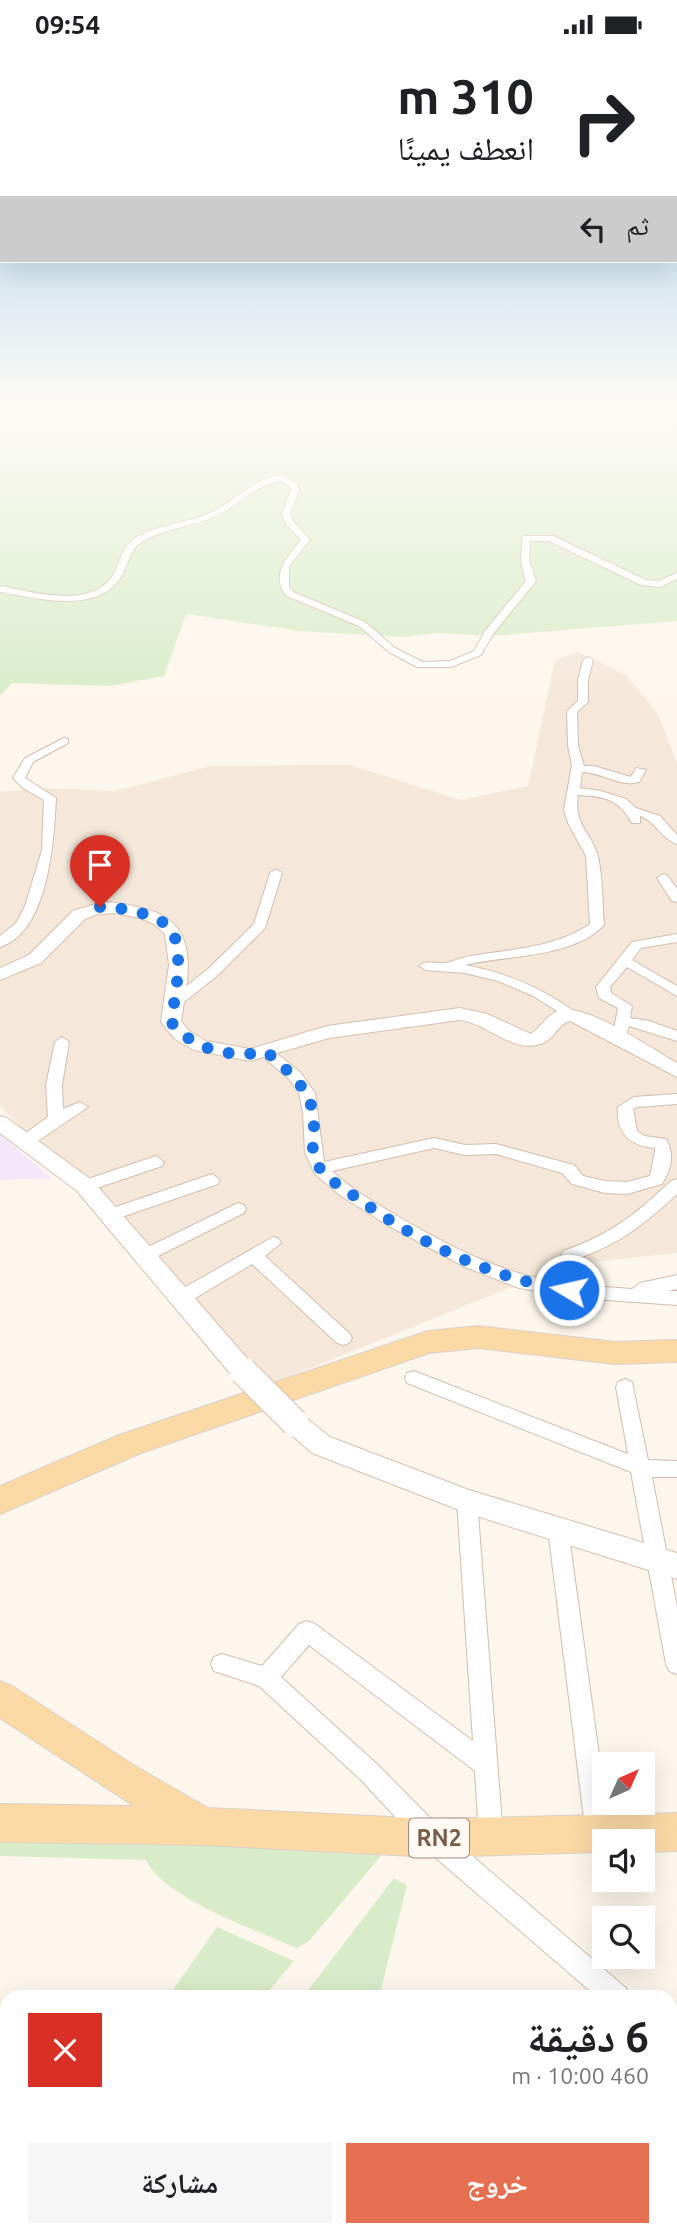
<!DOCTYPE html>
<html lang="ar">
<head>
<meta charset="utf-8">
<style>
  body { margin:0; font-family:Ubuntu,"Noto Naskh Arabic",sans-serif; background:#f6f6f6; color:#202124; direction:rtl; height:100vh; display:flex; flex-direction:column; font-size:26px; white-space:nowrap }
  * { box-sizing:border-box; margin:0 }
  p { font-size:23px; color:#757577 }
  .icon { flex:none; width:38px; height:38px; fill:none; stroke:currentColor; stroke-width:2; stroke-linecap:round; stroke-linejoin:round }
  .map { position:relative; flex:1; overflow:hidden; direction:ltr }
  .panel { position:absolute; left:0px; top:1941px; width:677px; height:247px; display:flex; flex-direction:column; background:#fff; border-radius:21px 21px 0 0; box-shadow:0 7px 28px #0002; direction:rtl }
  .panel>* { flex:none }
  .banner { position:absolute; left:0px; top:0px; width:677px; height:214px; box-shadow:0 7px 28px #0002; direction:rtl; background:#fff; color:#202124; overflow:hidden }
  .needle { width:46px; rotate:45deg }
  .fabs { position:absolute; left:592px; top:1703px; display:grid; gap:14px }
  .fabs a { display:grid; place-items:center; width:63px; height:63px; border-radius:0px; background:#fff; box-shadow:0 7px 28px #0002; font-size:35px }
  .pin { position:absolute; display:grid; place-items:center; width:60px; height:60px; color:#fff; margin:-72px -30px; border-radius:50% 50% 50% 0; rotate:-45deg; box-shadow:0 0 7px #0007 }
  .pin .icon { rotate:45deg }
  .me { position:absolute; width:77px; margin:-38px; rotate:279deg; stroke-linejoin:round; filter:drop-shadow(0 0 5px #0008) }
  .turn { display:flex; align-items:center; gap:24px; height:147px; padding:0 28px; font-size:32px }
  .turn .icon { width:91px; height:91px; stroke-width:2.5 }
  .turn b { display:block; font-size:49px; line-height:60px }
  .then { display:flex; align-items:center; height:66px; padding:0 28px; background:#0003; gap:14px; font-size:26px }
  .round { display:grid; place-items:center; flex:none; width:74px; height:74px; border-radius:0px; background:#f6f6f6 }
  .head { display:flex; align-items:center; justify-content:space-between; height:119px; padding:0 28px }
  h1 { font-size:42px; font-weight:700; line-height:52px }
  .primary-button { display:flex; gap:14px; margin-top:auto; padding:14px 28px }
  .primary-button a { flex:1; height:80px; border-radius:0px; background:#e76f51; color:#fff; font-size:28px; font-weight:700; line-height:80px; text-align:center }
  .primary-button a+a { background:#f6f6f6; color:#202124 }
  .status { display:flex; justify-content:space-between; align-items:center; height:49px; padding:0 35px; background:#fff; direction:ltr }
  .status svg { height:19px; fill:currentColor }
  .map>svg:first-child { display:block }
  .residential { fill:#f5e8da }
  .education { fill:#f3e8fa }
  .green { fill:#d8ecc9 }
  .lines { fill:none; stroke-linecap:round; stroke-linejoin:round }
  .street-casing { stroke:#d1beb0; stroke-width:2 }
  .secondary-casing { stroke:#d6c0b0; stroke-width:2 }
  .primary-casing { stroke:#dad1cd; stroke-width:2 }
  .street { fill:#fff; fill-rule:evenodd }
  .secondary { fill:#fff; fill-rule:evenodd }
  .primary { fill:#fbd9a5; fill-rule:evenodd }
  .secondary-bridge-casing { stroke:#d6c0b0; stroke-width:29; stroke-linecap:butt }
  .secondary-bridge { stroke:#fff; stroke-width:27 }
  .route { stroke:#1a73e8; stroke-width:12; stroke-dasharray:0 21.6 }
  .labels { text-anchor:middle; stroke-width:7; stroke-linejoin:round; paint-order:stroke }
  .shield { fill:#fffaf3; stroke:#a28b7f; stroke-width:2 }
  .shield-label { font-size:23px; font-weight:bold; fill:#7a5c4d }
</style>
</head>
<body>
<div class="status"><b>09:54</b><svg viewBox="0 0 49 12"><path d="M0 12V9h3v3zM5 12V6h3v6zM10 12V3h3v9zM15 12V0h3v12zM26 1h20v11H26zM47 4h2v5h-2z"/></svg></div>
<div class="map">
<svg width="677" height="2187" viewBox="0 0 677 2187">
  <rect width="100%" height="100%" fill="#fdf6ec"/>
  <path class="residential" d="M 578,603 L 626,626 L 658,665 L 677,714 L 677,1204 L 566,1216 L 271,1335 L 0,1057 L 0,743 L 41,739 L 115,742 L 211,717 L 350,716 L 461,751 L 528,737 L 555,611 Z"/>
  <path class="education" d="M 0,1085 L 51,1129 L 0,1131 Z"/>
  <path class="green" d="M 0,356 L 677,356 L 677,572 L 490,587 L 438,584 L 401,588 L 299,582 L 186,565 L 164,627 L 110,637 L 12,634 L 0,647 Z
    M 0,1787 L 323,1791 L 381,1807 L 308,1893 L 297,1899 C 258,1882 163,1849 146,1811 L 0,1807 Z
    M 394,1829 L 407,1836 L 379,1948 L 303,1948 Z
    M 217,1878 L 294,1912 L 264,1948 L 168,1948 Z
    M 112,2181 L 233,2181 L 238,2187 L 107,2187 Z"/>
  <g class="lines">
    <defs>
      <path id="street" d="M 284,427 L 298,436 L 299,441 L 290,465 L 293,472 L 310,491 L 289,517 L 289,538 L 293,543 L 365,573 L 395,599 L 423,613 L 450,612 L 474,602 L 485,582 L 526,532 L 521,512 L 523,487 L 553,487 L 646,531 L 659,532 L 677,524 L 677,530 L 660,538 L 641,536 L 549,492 L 530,492 L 529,512 L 536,532 L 493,585 L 481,606 L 451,618 L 417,618 L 389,603 L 359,577 L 287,547 C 269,526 288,508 301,491 L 286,475 L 282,465 L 291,441 L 290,437 L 280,432 C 258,435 243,452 224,463 C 199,477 168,478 143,492 C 129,501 129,515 121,528 C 97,566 36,549 0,543 L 0,537 C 32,543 89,560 112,528 C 121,514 121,498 137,488 C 163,474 193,474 218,460 C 239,448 257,426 284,427 Z
        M 588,608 L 593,611 L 588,631 L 588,653 L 577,663 L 578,697 L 584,717 L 594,717 L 631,728 L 636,719 L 646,721 L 639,733 C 621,739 601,723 582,723 L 580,739 L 601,742 L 626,750 L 636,759 L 660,767 L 677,786 L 677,795 C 660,789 656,772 640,767 L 640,774 L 632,774 C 619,750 604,747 578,746 C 573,777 592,783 598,808 C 603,830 602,854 604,876 C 573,909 506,906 465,916 C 506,924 541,938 575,963 L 577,966 L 575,969 L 570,970 L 533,947 L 498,932 L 465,924 L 426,921 L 419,917 C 427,910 435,915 445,914 C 453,913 462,908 471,907 C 511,900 555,899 590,875 L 586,807 L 568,774 L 564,761 L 572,716 L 568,697 L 567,662 L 578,652 L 578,631 L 583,611 Z
        M 64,689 L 68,690 L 68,694 L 33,713 L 25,729 L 56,749 C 54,790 49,883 0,898 L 0,887 L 16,874 L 25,857 L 42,801 L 44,751 L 23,739 L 13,729 L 25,709 Z
        M 276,820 L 282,824 L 265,879 L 218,926 L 179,957 L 169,957 L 167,954 L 169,951 L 208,920 L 254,875 L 270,824 Z
        M 663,825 L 667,826 L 677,840 L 677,853 L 672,852 L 657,829 Z
        M 677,885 L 677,893 L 641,899 L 632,911 L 677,937 L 677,947 L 627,918 L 610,938 L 611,944 L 632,957 L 630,969 L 649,972 L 677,982 L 677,992 L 629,977 L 624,993 L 614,993 L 612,990 L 618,959 L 599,949 L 596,938 L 632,893 Z
        M 62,988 L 69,993 L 62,1036 L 63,1060 L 80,1053 L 88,1058 L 32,1096 L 20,1096 L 18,1092 L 20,1088 L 48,1068 L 46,1036 L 55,993 Z
        M 266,998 L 271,1000 L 300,1023 L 315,1044 L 324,1113 L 434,1089 L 465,1096 L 496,1095 L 574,1116 L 583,1127 L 605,1132 L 627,1133 L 650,1127 L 655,1102 L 655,1099 C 629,1097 616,1084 618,1058 L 634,1048 L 677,1045 L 677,1055 L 637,1058 L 633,1060 L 637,1082 L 644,1087 L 666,1090 C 675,1106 671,1120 662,1135 L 627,1145 L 605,1144 L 572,1135 L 562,1124 L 496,1105 L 465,1106 L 434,1099 L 332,1122 C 352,1141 376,1154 399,1168 C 450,1198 501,1224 560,1234 L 558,1213 L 563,1202 C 610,1186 636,1165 671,1132 L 677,1130 L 677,1145 C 645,1175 618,1196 576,1210 L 576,1213 L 577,1236 L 632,1240 L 640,1234 L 677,1226 L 677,1240 L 667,1242 L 677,1242 L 677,1256 L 578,1249 L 519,1239 L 465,1218 L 389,1177 L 341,1147 L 315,1125 L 305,1104 L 303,1064 L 299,1044 L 289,1030 L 261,1006 L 259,1003 L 261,1000 Z
        M 156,1107 L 164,1113 L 162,1117 L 85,1143 L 77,1137 L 79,1133 Z
        M 212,1125 L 220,1131 L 218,1135 L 110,1172 L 104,1170 L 102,1166 L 104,1162 Z
        M 238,1154 L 244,1156 L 246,1160 L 244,1164 L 150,1211 L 138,1211 L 135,1207 L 138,1203 Z
        M 273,1188 L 279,1190 L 281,1194 L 265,1207 L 349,1284 L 352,1289 L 349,1294 L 343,1296 L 337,1294 L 252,1215 L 187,1254 L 175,1254 L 172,1249 L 175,1244 Z
        M 414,1322 L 628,1405 L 616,1338 L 618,1333 L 625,1330 L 632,1333 L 648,1411 L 677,1412 L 677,1428 L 652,1428 L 677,1558 L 677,1625 L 669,1622 L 666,1615 L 631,1423 L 407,1334 L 405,1329 L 407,1324 Z
        M 467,1443 L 474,1446 L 477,1452 L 503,1788 L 500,1797 L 491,1800 L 482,1797 L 479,1788 L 475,1722 L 309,1596 L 281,1628 L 378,1716 L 441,1780 L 626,1939 L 630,1948 L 597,1948 L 423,1798 L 362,1732 L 259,1637 L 214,1622 L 211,1615 L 214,1608 L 222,1605 L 262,1617 L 299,1575 L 307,1572 L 315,1575 L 473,1692 L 457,1452 L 460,1446 Z
        M 558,1471 L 565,1474 L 568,1480 L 610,1786 L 608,1792 L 604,1792 L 604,1796 L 598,1798 L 589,1795 L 586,1786 L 548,1480 L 551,1474 Z
        M 670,1981 L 677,1984 L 677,2013 L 670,2011 Z"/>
      <path id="secondary" d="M 102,853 C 117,853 131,856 145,860 C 202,874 188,927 181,972 L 189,982 L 206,992 L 250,1000 L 327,977 L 460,959 L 487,965 L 531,985 C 541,978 547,965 560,961 C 586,954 652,1000 677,1014 L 677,1028 L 570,972 C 558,975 555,988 545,993 C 515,1008 488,974 460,971 L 329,989 L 250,1012 L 194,1001 L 175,990 L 161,973 L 169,916 L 165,885 L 154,875 L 140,869 L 114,864 L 97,865 L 85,870 L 41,914 L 0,931 L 0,919 L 29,906 L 73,862 Z
        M 0,1067 L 7,1069 L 93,1132 L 252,1315 L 255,1322 L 252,1329 L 243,1332 L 234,1329 L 77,1142 L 0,1084 Z
        M 295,1363 L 304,1367 L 330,1388 L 469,1441 L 677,1504 L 677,1530 L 467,1464 L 312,1404 L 286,1381 L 282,1374 L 286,1367 Z"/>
      <path id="primary" d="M 478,1277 L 615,1293 L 677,1291 L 677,1313 L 615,1315 L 478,1299 L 429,1304 L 141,1404 L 0,1465 L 0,1437 L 119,1386 L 428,1282 Z
        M 0,1632 L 12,1637 L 135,1717 L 208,1759 L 432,1770 L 677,1764 L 677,1802 L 642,1803 L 642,1792 L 604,1792 L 604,1803 L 432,1808 L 202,1796 L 0,1793 L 0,1755 L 134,1757 L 0,1669 Z"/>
    </defs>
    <use href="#street" class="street-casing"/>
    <use href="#secondary" class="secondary-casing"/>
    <use href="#primary" class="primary-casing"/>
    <use href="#street" class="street"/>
    <use href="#secondary" class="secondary"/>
    <use href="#primary" class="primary"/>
    <defs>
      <path id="secondary-bridge" d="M 243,1322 L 295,1374"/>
    </defs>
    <use href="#secondary-bridge" class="secondary-bridge-casing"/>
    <use href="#secondary-bridge" class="secondary-bridge"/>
  </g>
  <linearGradient id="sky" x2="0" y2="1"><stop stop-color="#97c7e8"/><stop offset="0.54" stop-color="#fefbf6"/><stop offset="1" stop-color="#fefbf6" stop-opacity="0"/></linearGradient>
  <rect width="677" height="663" fill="url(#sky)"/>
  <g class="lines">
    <path class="route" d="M 100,858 C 119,858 167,865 174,886 C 183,911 175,947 171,973 C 194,1002 231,1009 267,1003 C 290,1024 314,1042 314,1076 C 313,1092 310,1103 319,1118 C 327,1130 344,1140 356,1148 C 419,1194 492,1230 569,1241"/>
  </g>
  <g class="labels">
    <rect class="shield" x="409" y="1769.5" width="60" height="39" rx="5"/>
    <g class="shield-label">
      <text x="439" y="1797">RN2</text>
    </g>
  </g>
</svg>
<div class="fabs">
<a><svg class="needle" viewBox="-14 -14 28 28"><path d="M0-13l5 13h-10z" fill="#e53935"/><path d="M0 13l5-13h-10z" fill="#757577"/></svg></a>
<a><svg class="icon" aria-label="sound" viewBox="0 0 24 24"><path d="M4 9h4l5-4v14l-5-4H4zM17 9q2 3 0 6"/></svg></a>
<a><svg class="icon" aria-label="search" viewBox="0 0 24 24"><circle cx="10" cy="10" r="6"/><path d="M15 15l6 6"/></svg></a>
</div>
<div class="pin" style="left:100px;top:858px;background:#d93025"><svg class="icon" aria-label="arrive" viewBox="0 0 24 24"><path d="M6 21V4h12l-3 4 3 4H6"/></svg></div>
<svg class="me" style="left:569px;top:1241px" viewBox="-20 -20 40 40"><circle r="17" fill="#1a73e8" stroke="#fff" stroke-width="3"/><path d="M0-11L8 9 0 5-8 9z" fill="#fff"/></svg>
<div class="banner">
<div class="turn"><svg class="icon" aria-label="right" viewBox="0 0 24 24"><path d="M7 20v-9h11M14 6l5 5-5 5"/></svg><div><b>310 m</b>انعطف يمينًا</div></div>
<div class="then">ثم<svg class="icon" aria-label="left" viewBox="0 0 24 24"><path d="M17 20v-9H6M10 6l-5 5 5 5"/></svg></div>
</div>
<section class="panel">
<div class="head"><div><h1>6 دقيقة</h1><p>460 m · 10:00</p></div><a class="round" style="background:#d93025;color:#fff"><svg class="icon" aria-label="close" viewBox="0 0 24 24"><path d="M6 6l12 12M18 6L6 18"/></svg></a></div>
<div class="primary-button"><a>خروج</a><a>مشاركة</a></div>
</section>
</div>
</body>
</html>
